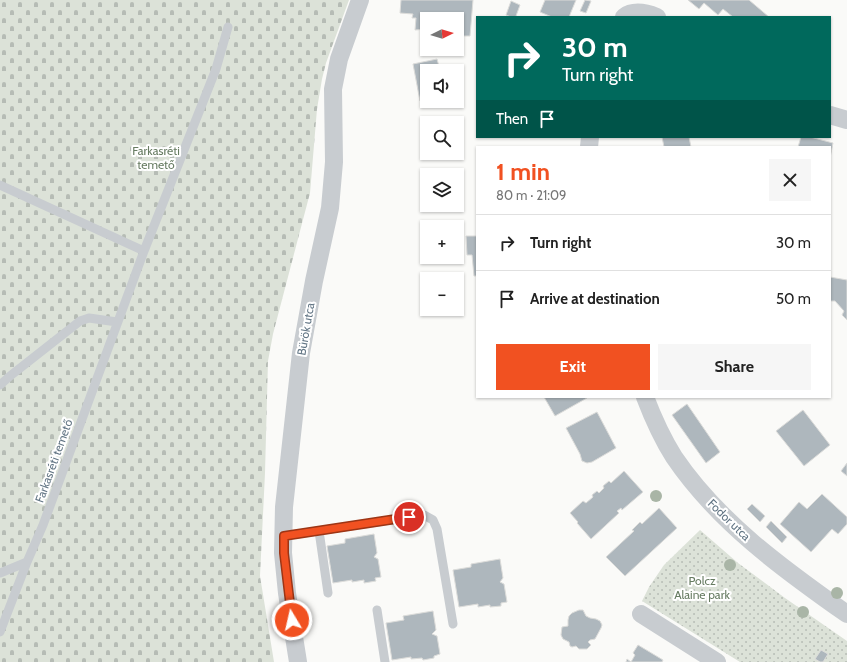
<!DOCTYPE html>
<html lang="en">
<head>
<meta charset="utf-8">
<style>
  body { margin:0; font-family:Cabin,sans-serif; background:#f6f6f6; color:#222; height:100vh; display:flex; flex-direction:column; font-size:15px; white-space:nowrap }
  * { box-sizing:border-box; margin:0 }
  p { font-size:13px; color:#767676 }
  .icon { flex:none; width:22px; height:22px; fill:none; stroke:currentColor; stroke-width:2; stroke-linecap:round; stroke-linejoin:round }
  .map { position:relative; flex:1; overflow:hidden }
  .sheet { position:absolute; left:476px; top:146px; width:355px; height:252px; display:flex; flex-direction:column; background:#fff; border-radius:0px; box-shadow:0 1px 3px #0004 }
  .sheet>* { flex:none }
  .banner { position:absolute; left:476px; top:16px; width:355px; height:122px; border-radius:0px; box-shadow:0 1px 3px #0004; background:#00695c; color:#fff; overflow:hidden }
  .needle { width:26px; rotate:85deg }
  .tools { position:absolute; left:420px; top:12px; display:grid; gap:8px }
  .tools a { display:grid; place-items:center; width:44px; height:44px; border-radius:0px; background:#fff; box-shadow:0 1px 3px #0004; font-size:20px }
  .pin { position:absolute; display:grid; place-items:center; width:34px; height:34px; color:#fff; margin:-17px; border:2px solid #fff; border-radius:50%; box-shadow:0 1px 4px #0007 }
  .me { position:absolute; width:44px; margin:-22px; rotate:351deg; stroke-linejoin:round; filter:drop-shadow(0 0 3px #0008) }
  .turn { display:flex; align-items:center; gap:14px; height:84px; padding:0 20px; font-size:18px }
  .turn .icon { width:52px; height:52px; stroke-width:2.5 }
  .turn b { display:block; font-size:28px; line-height:34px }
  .then { display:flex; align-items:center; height:38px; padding:0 20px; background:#0003; gap:8px; font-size:15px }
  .round { display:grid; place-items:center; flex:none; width:42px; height:42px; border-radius:0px; background:#f6f6f6 }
  .summary { display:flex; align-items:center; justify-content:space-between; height:68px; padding:0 20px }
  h1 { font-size:24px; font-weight:700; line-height:30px; color:#f15121 }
  .button { display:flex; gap:8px; margin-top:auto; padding:8px 20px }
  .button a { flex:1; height:46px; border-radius:0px; background:#f15121; color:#fff; font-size:16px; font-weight:700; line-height:46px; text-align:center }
  .button a+a { background:#f6f6f6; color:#222 }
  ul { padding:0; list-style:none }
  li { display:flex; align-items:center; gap:12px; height:56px; padding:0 20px; border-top:1px solid #e0e0e0 }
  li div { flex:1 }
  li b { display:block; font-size:15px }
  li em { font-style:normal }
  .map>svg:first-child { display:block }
  .cemetery { fill:url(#cemetery-stones) }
  .park { fill:url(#park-dots) }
  .building { fill:#aeb7bd; stroke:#dcdcda }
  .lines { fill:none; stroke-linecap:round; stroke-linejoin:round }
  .lane { stroke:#c8ccd0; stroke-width:9 }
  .street { stroke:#c8ccd0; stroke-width:18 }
  .tree { fill:#a9b5a6 }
  .route-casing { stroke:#9d3515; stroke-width:10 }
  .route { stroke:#f15121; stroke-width:7 }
  .labels { text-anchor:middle; stroke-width:4; stroke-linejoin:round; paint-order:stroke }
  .park-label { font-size:12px; fill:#677c62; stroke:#fff }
  .street-label { font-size:12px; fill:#637685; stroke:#fff }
</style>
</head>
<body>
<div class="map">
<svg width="847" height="662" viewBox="0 0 847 662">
  <defs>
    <pattern id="cemetery-stones" width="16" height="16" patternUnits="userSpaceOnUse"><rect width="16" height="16" fill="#dce2d8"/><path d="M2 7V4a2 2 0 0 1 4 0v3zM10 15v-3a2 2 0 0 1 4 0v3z" fill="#b6bcb5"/></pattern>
    <pattern id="park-dots" width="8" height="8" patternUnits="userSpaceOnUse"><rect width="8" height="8" fill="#dce2d8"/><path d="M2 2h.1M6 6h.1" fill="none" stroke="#b6bcb5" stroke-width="1.8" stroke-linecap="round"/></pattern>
  </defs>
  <rect width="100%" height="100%" fill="#fafaf8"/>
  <path class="cemetery" d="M 0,0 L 349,0 L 326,63 L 322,79 L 317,109 L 310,193 L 273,334 L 268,361 L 265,473 L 260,576 L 274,662 L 0,662 Z"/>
  <path class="park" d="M 700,530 L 738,563 L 785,598 L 847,641 L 847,662 L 740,662 L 642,601 L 649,587 L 664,565 Z"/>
  <path class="building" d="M 401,0 L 473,0 L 470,36 L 461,36 L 461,41 L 457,42 L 457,19 L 427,19 L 427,29 L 415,30 L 416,18 L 412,18 L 413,14 L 400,13 Z
    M 545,0 L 576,0 L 569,17 L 552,17 L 540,12 Z
    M 585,0 L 591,1 L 586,13 L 580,11 Z
    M 688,0 L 749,0 L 769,17 L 733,17 L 723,9 L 718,15 L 704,3 L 699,9 Z
    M 511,1 L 520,5 L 516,16 L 518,17 L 511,17 L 506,15 Z
    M 437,59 L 440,70 L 443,70 L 443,71 L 427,71 L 427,100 L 420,101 L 413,64 Z
    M 662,137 L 689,137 L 691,147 L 664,147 Z
    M 801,137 L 810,137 L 833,143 L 830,158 L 830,147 L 798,147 Z
    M 466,236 L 477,236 L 477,276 L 474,276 L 472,255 L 467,255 Z
    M 830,277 L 847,280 L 847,320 L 842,315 L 844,311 L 835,301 L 830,301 Z
    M 544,397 L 586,397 L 587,398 L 555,416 Z
    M 687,404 L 720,452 L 706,463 L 672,415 Z
    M 803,410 L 830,445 L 804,466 L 776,431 Z
    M 597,412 L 616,448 L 592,462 L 587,463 L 582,461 L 580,454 L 566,428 Z
    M 847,463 L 847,476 L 841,471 Z
    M 624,471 L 643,492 L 622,510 L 621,508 L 617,511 L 619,513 L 591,539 L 577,523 L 578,522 L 570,513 L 583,501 L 586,503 L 593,497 L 592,495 L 597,491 L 599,493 L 604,488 L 603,486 L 609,481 L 611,483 Z
    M 822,494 L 847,517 L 847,524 L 838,534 L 832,529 L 811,552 L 780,524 L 799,502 L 807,509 Z
    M 752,504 L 765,516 L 760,522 L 747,509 Z
    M 659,508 L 677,528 L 625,576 L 606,557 L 634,531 L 632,530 L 640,522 L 642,524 Z
    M 771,521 L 787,537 L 782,543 L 766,527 Z
    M 374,534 L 377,553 L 374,557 L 378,559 L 381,577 L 375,578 L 376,581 L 364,583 L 364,580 L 352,582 L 352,580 L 333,583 L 327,546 L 345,543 L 345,539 Z
    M 500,559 L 503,578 L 500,582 L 504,584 L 507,602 L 501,603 L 501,606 L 490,607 L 490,605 L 478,607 L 478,604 L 459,607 L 453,570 L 471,567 L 471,564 Z
    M 579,610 L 583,610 L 586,616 L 590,618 L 596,619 L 600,621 L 602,625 L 601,628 L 595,639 L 590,640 L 588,642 L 591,645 L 587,649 L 579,649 L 576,646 L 572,647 L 570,646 L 569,642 L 563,639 L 561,635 L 562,627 L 568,626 L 568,620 L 569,616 L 572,613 Z
    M 433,611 L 436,630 L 432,634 L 437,636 L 440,654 L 434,656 L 434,658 L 423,660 L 422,658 L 411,659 L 411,657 L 392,660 L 386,623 L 404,620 L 403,616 Z
    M 638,645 L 663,660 L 662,662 L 626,662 L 627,659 L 631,662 L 635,655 L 633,653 Z
    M 821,650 L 828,654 L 823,662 L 820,662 L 815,659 Z"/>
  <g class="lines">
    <path class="lane" d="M 0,185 L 144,251
      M 0,385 L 10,376 L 80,321 L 89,318 L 117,322
      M 319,531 L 328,593
      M 284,536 L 424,515 L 433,520 L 437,529 L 453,624
      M 0,573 L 27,562
      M 377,610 L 385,662
      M 0,632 L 27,562 L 43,525 L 144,251 L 216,69 L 228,27"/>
    <path class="street" d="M 624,17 C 633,10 647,13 657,17
      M 830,115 L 847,120
      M 589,147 L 590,137
      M 645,397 C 653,418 662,438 674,457 C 718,522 783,569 847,614
      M 641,614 L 717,662
      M 298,662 L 287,593 L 283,553 L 284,507 L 301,353 L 314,281 L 330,208 L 334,162 L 333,89 L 339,59 L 360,0"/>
  </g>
  <g class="tree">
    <circle cx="656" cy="496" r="6"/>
    <circle cx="730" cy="565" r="6"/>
    <circle cx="837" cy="593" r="6"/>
    <circle cx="803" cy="612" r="6"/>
  </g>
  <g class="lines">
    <defs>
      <path id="route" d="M 292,620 L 284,553 L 284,536 L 409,517"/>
    </defs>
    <use href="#route" class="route-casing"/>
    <use href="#route" class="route"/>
  </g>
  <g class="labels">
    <g class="park-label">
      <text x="156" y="155">Farkasréti<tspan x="156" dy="14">temető</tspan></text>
      <text x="702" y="585">Polcz<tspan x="702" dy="14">Alaine park</tspan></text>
    </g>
    <g class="street-label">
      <text transform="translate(306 329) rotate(-80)" y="4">Bürök utca</text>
      <text transform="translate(54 461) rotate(-70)" y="4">Farkasréti temető</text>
      <text transform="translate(729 520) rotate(44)" y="4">Fodor utca</text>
    </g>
  </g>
</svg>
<div class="tools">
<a><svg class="needle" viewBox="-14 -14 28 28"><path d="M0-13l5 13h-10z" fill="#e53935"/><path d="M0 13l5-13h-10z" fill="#767676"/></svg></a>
<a><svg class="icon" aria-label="sound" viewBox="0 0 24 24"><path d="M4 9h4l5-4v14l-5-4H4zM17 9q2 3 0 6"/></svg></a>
<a><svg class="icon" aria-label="search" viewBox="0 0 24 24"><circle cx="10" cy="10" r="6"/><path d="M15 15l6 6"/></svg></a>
<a><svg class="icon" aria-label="layers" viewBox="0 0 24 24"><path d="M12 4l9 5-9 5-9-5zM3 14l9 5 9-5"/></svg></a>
<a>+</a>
<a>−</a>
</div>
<div class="pin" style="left:409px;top:517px;background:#d93025"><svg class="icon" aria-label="arrive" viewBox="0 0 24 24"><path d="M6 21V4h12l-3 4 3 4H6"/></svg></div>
<svg class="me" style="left:292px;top:620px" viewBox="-20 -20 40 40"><circle r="17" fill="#f15121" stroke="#fff" stroke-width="3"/><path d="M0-11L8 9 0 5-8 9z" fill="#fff"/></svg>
<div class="banner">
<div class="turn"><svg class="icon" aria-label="right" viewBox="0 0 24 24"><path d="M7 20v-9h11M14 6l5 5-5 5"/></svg><div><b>30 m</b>Turn right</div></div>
<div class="then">Then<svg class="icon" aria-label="arrive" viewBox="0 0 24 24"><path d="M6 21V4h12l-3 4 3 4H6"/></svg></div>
</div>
<section class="sheet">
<div class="summary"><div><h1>1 min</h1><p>80 m · 21:09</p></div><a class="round"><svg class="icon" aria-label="close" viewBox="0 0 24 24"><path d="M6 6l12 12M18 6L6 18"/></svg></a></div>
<ul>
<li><svg class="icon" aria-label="right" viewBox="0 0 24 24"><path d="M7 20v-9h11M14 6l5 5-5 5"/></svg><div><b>Turn right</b></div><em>30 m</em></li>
<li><svg class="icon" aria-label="arrive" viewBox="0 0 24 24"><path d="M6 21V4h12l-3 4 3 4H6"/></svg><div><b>Arrive at destination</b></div><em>50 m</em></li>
</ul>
<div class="button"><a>Exit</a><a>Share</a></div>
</section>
</div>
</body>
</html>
